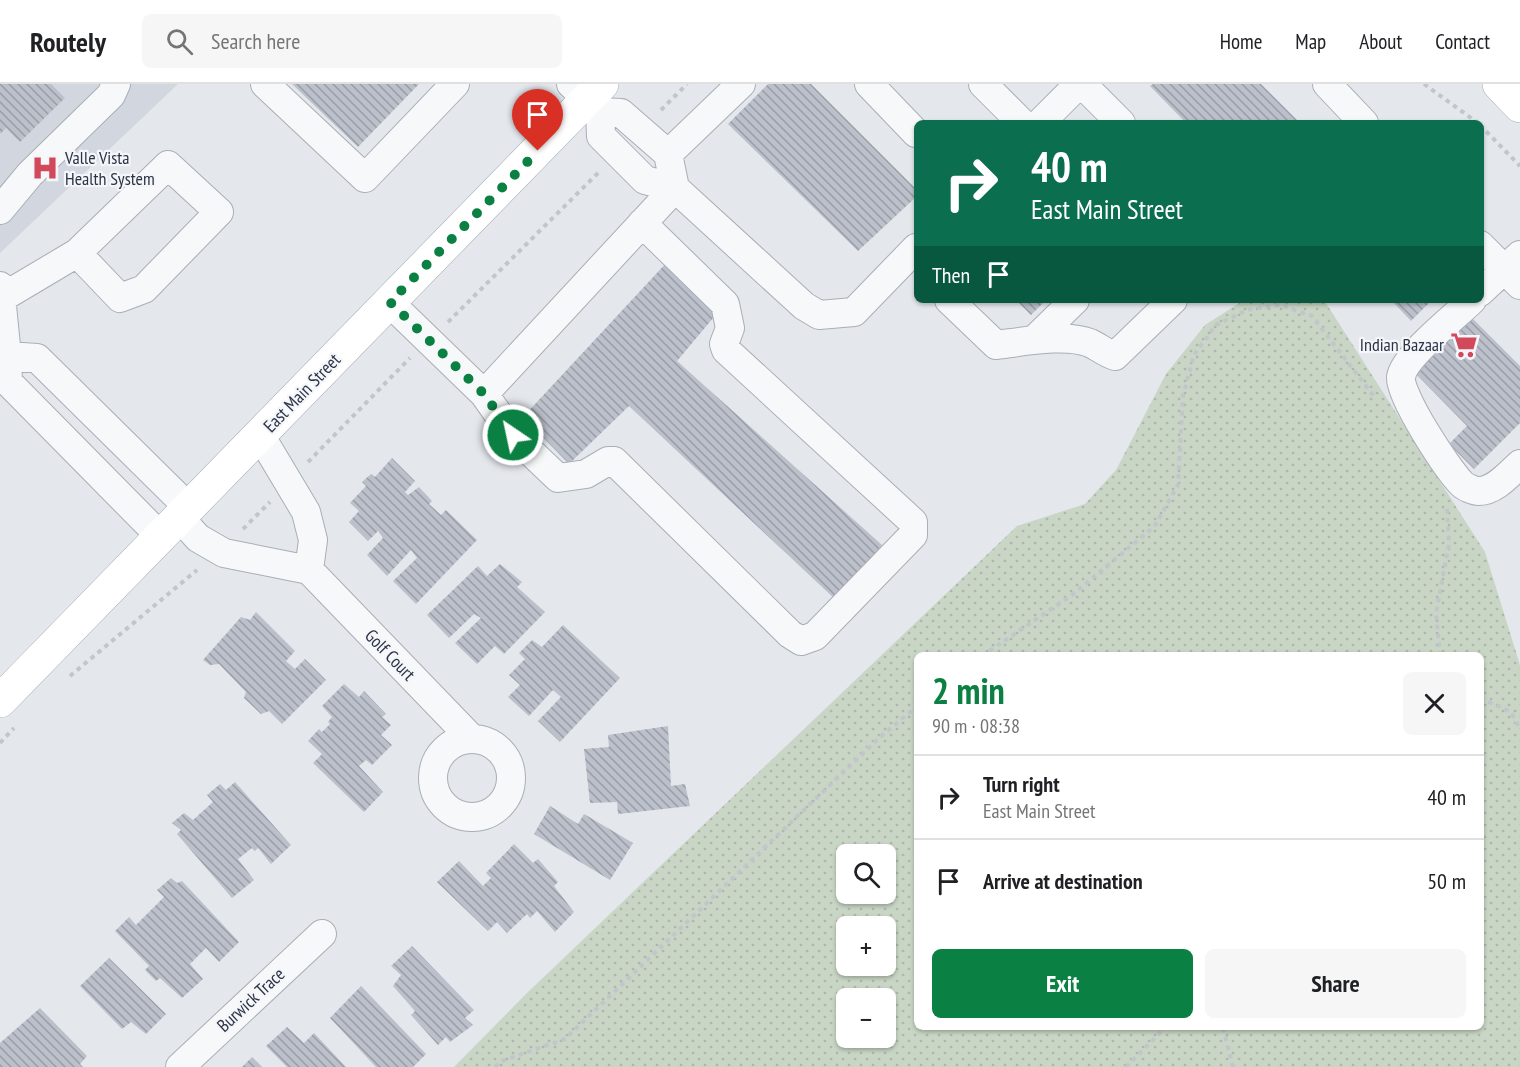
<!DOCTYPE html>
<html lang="en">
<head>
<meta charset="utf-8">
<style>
  body { margin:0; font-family:"PT Sans Narrow",sans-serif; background:#f6f6f6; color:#202124; height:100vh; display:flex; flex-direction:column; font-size:22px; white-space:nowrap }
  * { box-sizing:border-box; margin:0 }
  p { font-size:20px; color:#757577 }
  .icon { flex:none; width:33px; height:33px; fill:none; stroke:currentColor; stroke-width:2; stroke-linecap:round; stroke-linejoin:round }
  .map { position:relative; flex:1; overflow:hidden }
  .side { position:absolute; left:914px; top:568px; width:570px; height:378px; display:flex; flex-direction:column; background:#fff; border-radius:9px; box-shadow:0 2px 4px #0004 }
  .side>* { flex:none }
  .top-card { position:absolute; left:914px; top:36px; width:570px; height:183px; border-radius:9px; box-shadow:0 2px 4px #0004; background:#0b6e4f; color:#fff; overflow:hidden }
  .fabs { position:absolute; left:836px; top:760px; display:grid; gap:12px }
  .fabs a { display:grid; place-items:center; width:60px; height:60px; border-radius:9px; background:#fff; box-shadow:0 2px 4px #0004; font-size:30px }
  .pin { position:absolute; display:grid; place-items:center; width:51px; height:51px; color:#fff; margin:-62px -26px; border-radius:50% 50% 50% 0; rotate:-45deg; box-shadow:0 0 6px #0007 }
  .pin .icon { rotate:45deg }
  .me { position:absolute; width:66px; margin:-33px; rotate:326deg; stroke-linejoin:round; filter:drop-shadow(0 0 4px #0008) }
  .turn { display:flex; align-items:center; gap:21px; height:126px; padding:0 18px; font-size:27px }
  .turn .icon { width:78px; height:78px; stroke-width:2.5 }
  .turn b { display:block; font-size:42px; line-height:51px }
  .then { display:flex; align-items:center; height:57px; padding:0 18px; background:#0003; gap:12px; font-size:22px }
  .round { display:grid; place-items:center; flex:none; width:63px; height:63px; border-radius:9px; background:#f6f6f6 }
  .headline { display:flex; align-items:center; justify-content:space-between; height:102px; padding:0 18px }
  h1 { font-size:36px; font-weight:700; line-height:45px; color:#0b8043 }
  .primary-button { display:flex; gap:12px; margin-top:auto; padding:12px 18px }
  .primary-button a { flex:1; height:69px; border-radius:9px; background:#0b8043; color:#fff; font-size:24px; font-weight:700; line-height:69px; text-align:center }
  .primary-button a+a { background:#f6f6f6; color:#202124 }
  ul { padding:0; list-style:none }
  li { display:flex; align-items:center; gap:18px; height:84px; padding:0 18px; border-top:2px solid #e0e0e0 }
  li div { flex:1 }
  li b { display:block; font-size:22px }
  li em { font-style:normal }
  header { display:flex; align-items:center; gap:36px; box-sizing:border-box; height:84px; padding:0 30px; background:#fff; border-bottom:2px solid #e0e0e0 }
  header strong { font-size:28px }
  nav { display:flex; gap:33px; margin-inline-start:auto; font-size:21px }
  .search { width:420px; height:54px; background:#f6f6f6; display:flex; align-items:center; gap:15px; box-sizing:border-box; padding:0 21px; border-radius:9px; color:#757577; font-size:22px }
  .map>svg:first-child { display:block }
  .built { fill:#d2d6de }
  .grass { fill:url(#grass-dots); fill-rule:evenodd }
  .building { fill:url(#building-back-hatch) }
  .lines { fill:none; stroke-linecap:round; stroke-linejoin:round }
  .minor-casing { stroke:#a9aeb7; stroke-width:30 }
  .major-casing { stroke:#a3abb8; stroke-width:34 }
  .path { stroke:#c2c5cb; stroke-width:4; stroke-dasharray:4.5 4.5; stroke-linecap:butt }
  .minor { stroke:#f7f8fa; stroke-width:28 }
  .major { stroke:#fff; stroke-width:33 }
  .route { stroke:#0b8043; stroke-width:10; stroke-dasharray:0 18 }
  .labels { text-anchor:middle; stroke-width:4.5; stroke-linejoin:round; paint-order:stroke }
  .poi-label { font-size:18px; fill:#2b3445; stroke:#f4f6f9; text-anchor:start }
  .street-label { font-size:18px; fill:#2b3445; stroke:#f4f6f9 }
</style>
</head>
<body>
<header>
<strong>Routely</strong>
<div class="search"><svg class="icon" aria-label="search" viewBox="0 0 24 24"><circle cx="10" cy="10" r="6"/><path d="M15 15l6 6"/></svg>Search here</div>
<nav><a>Home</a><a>Map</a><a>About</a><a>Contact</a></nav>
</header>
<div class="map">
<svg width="1520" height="983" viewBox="0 0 1520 983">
  <defs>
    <pattern id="grass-dots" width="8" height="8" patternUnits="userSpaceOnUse" patternTransform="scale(1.5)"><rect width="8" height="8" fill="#c9d6c5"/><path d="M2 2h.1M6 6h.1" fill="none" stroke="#adb8ab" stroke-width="1.8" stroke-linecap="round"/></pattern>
    <pattern id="building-back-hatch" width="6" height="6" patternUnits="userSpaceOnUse" patternTransform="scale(1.5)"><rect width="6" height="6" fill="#bbc0ca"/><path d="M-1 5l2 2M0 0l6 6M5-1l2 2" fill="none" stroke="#989da6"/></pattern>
  </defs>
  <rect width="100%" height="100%" fill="#e4e7ec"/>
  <path class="built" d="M 0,0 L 178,0 L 0,169 Z"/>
  <path class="grass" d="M 1244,216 L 1324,216 L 1485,468 L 1520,581 L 1520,983 L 454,983 L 527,909 L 1017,442 L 1085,420 L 1116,386 L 1166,290 L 1205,241 ZM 916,572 L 1480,572 L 1480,944 L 916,944 ZM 846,771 L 885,771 L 885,810 L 846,810 ZM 846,843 L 885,843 L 885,882 L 846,882 ZM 846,915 L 885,915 L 885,954 L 846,954 Z"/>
  <path class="building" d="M 0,0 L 51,0 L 65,14 L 20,58 L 6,44 L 0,50 Z
    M 292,0 L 419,0 L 358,63 Z
    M 768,0 L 811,0 L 916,105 L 916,113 L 858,167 L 728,40 Z
    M 1153,0 L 1261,0 L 1300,39 L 1186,39 L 1150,2 Z
    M 669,176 L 719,227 L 677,277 L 882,461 L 836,516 L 629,322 L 569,380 L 523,333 Z
    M 1016,216 L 1046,216 L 1031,231 Z
    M 1391,216 L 1432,216 L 1411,237 Z
    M 1470,232 L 1520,282 L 1520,339 L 1474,385 L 1449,360 L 1467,342 L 1414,288 Z
    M 392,374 L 415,397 L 405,408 L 408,411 L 419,403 L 432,417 L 429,420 L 441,431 L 446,426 L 477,456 L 416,520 L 393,497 L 417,474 L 411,466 L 387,492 L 367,471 L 383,454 L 378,447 L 368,457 L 349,438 L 359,427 L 350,419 L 366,402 L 362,398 L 371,390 L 375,393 Z
    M 500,480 L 522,498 L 517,503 L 545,528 L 504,570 L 495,562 L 477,580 L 455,559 L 481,534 L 474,530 L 449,554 L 427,531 L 478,482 L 487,492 Z
    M 256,528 L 295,567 L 286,577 L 295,585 L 305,575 L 326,596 L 282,640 L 269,627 L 261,630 L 244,614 L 246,608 L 219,580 L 210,581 L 203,576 L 241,533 L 250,536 Z
    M 563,541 L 620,594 L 560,658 L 538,637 L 561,613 L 553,606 L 529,632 L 508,613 L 520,601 L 509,591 L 525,575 L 519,569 L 532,556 L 542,563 Z
    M 344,600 L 359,613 L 364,607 L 386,630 L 382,633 L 391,641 L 381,651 L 392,661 L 372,681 L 366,676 L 359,682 L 383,708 L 364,728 L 313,679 L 322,670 L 308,657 L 319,645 L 322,648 L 330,640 L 328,638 L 332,633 L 322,622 Z
    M 668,642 L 671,702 L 685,700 L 690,722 L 618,730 L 617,718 L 590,719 L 584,665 L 609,663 L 608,651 Z
    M 235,698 L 291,761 L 271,780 L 258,764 L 255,767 L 252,764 L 238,775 L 254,796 L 232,814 L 177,750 L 181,746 L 172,739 L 184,729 L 193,736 L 213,718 L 207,711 L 220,700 L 226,706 Z
    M 550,722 L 578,740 L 584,730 L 633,759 L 610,796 L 534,750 Z
    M 514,760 L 533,779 L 538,775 L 558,798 L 554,802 L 574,828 L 555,848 L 537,827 L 530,834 L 527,830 L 507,849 L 497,838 L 488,847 L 437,798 L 459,777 L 483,802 L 491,794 L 486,789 Z
    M 171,794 L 177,799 L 182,797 L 239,858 L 219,878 L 206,864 L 190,880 L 203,895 L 182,914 L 160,894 L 156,897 L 145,886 L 149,882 L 115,847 L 129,833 L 136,841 L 164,813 L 157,806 Z
    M 412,862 L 474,926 L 465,934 L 473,941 L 450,958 L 446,953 L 438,961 L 411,931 L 415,927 L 393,902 L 401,891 L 391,882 Z
    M 109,874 L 166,930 L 146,950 L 131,938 L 122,945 L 80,902 Z
    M 361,902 L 426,970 L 413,983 L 376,983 L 330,934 Z
    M 40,924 L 87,972 L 80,980 L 83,983 L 0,983 L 0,959 Z
    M 287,943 L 304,959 L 314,949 L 346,983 L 287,983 L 266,962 Z
    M 252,973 L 262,983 L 242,983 Z"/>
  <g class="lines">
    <defs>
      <path id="minor" d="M 265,0 L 365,94 L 455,0
        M 571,0 L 600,28 L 601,52 L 645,96 L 675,104 L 804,222 L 819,231 L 854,228 L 916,164
        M 869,0 L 916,49
        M 983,0 L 1022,39
        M 1082,0 L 1121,39
        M 1327,0 L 1364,39
        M 600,28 L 621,29 L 668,70 L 675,104
        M 1040,39 L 1079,0
        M 668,70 L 741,0
        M 0,126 L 30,90 L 111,11 L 116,0
        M 1480,161 L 1520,201
        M 0,202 L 7,272 L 0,272
        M 1480,208 L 1520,171
        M 3,213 L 77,169 L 120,214 L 144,205 L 219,128 L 168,81 L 77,169
        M 949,216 L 996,261 C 1021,258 1066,249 1090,259 C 1099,263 1105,269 1115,272 L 1173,216
        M 1472,216 C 1456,232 1404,272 1401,293 C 1399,312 1448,386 1462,400 C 1465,403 1474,407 1479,407 C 1495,407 1509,390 1520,380
        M 389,218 L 484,310 L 675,104
        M 1034,256 L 1075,216
        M 484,310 L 513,351 L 558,394 L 586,390 L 608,377 L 614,377 L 790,550 L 801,557 L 815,552 L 913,451 L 913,438 L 726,266 L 724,260 L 730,244 L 725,220 L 642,139
        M 180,434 L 198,454 L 224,469 L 309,486 L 313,456 L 306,428 L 260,351
        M 161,453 L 8,298 L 7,272 L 37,274 L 189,424
        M 309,486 L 472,655
        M433 694a39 39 0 1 1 78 0a39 39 0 1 1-78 0Z
        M 180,983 L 322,850"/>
      <path id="major" d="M 1499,0 L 1520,22
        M 0,617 L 602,0"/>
    </defs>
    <use href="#minor" class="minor-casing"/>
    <use href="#major" class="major-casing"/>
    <path class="path" d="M 1424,0 L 1478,39
      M 661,26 L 687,0
      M 1480,41 L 1520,82
      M 448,238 L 598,89
      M 308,378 L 410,274
      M 243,445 L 270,418
      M 982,572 L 1072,511 L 1154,443 L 1178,401 L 1183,312 L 1194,271 L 1216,241 L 1247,226 L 1280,221 L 1312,232 L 1376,315
      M 1440,572 L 1436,529 L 1449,460 L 1447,424
      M 70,592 L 197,486
      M 1480,614 L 1511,628 L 1520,645
      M 0,659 L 14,644
      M 1223,944 L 1233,983
      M 495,983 L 502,977 L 565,955 L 879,654 L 916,623
      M 1126,983 L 1165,944"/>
    <use href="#minor" class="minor"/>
    <use href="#major" class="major"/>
  </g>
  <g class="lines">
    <path class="route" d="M 513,351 L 484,310 L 390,218 L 538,67"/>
  </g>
  <defs>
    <symbol id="hospital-bare" viewBox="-9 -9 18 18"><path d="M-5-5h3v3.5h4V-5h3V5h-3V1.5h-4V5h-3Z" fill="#d1495b" stroke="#f4f6f9" stroke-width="2.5" paint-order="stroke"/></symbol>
    <symbol id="supermarket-bare" viewBox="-9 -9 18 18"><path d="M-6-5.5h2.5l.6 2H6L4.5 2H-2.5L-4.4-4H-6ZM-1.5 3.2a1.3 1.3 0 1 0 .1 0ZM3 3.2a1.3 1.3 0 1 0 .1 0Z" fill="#d1495b" stroke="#f4f6f9" stroke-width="2.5" paint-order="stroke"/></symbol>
  </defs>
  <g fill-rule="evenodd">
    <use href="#hospital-bare" x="26" y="65" width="38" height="38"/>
    <use href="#supermarket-bare" x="1445" y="242" width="38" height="38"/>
  </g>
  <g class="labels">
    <g class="poi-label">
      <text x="65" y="80">Valle Vista<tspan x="65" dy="21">Health System</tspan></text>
      <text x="1444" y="267" text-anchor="end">Indian Bazaar</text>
    </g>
    <g class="street-label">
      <text transform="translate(302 309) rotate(-46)" y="6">East Main Street</text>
      <text transform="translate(390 571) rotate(46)" y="6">Golf Court</text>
      <text transform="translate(251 916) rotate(-43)" y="6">Burwick Trace</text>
    </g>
  </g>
</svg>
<div class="fabs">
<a><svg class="icon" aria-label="search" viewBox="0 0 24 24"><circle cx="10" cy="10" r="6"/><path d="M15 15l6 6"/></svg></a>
<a>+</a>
<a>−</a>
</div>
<div class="pin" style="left:538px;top:67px;background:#d93025"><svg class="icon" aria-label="arrive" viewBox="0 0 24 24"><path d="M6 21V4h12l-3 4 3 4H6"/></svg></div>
<svg class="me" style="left:513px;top:351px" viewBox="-20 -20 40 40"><circle r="17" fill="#0b8043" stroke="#fff" stroke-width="3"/><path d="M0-11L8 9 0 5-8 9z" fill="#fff"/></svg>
<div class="top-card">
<div class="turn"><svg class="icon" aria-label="right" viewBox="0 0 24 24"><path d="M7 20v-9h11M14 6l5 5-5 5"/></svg><div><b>40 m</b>East Main Street</div></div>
<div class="then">Then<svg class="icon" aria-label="arrive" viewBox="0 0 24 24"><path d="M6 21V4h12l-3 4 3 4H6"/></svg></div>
</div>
<section class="side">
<div class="headline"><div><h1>2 min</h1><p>90 m · 08:38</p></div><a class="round"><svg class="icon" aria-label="close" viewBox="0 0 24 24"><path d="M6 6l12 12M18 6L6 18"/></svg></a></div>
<ul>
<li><svg class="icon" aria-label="right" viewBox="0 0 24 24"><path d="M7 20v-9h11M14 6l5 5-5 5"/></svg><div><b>Turn right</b><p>East Main Street</p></div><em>40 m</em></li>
<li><svg class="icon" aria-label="arrive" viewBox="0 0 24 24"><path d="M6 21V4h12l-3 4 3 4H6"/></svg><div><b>Arrive at destination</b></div><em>50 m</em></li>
</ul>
<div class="primary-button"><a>Exit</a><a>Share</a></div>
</section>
</div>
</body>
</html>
